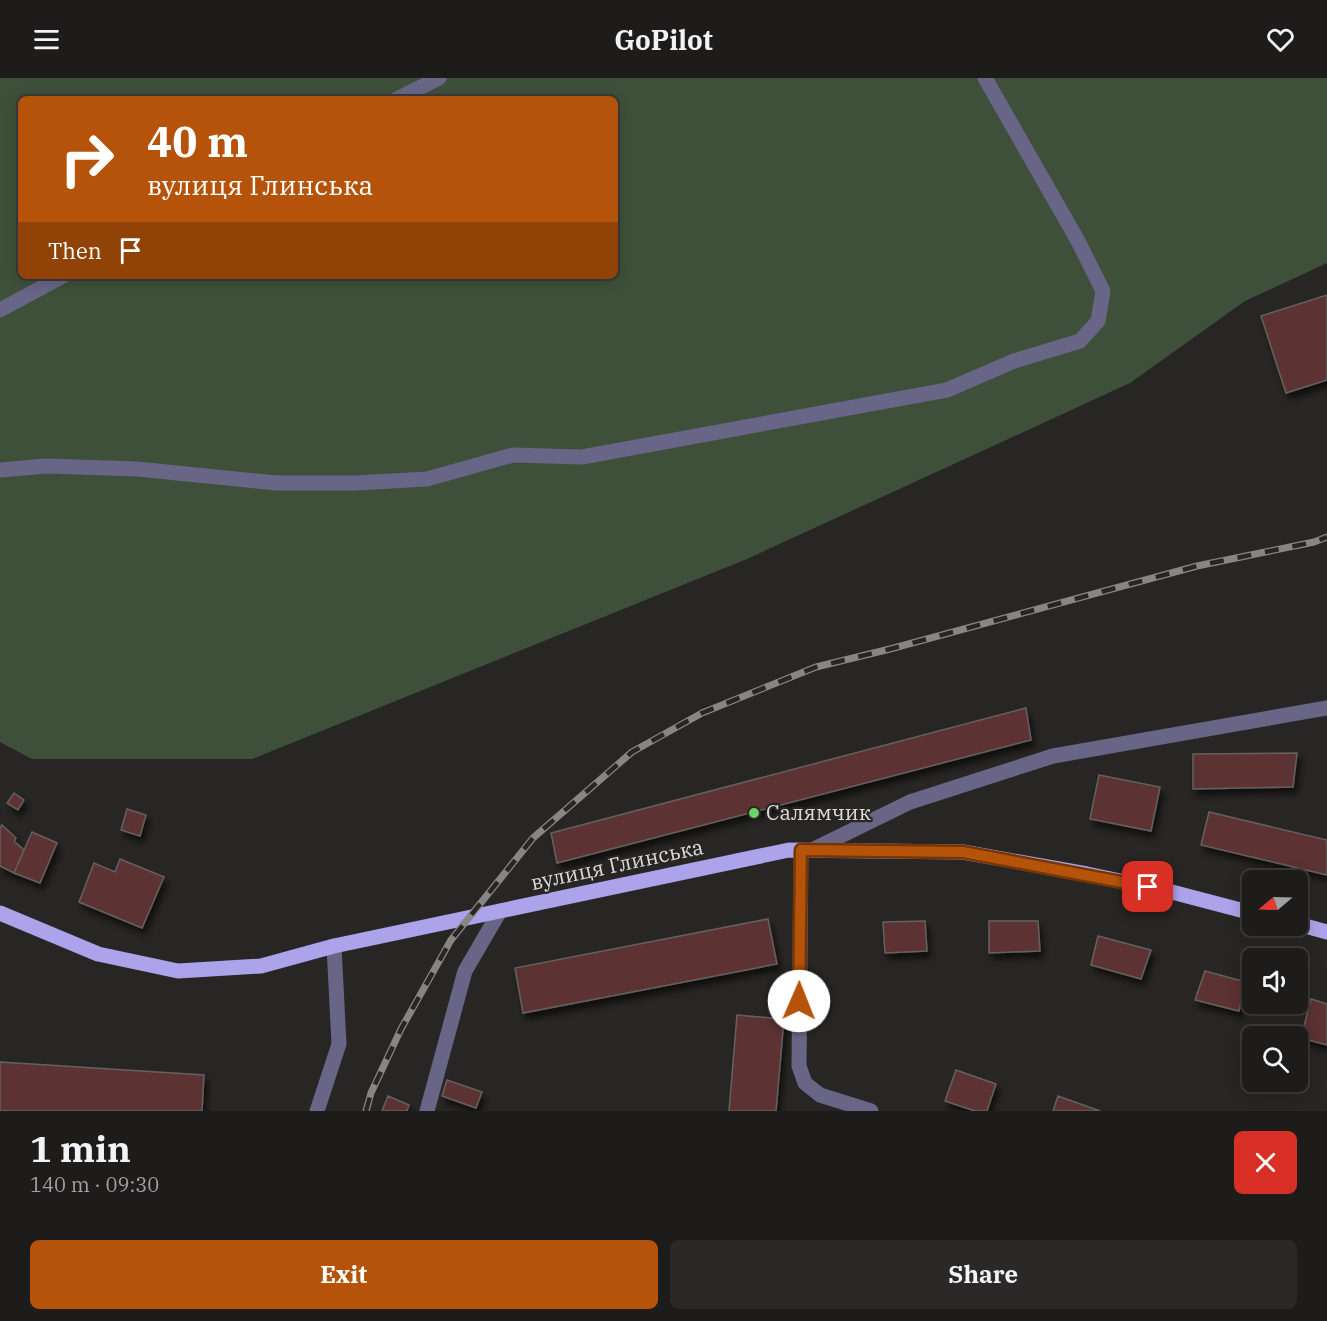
<!DOCTYPE html>
<html lang="en">
<head>
<meta charset="utf-8">
<style>
  body { margin:0; font-family:"IBM Plex Serif",serif; background:#2b2928; color:#f1f3f6; height:100vh; display:flex; flex-direction:column; font-size:22px; white-space:nowrap }
  * { box-sizing:border-box; margin:0 }
  p { font-size:20px; color:#a1a1a3 }
  .icon { flex:none; width:33px; height:33px; fill:none; stroke:currentColor; stroke-width:2; stroke-linecap:round; stroke-linejoin:round }
  .map { position:relative; height:1033px; overflow:hidden }
  .side { display:flex; flex-direction:column; background:#1e1c1b; flex:1 }
  .side>* { flex:none }
  .guide { position:absolute; left:18px; top:18px; width:600px; height:183px; border-radius:9px; box-shadow:0 3px 15px #0003,0 0 0 2px #3c3a3a; background:#b45309; color:#fff; overflow:hidden }
  .needle { width:39px; rotate:251deg }
  .fabs { position:absolute; left:1242px; top:792px; display:grid; gap:12px }
  .fabs a { display:grid; place-items:center; width:66px; height:66px; border-radius:9px; background:#1e1c1b; box-shadow:0 3px 15px #0003,0 0 0 2px #3c3a3a; font-size:30px }
  .pin { position:absolute; display:grid; place-items:center; width:51px; height:51px; color:#fff; margin:-26px; border-radius:12px; box-shadow:0 3px 9px #0006 }
  .me { position:absolute; width:66px; margin:-33px; rotate:1deg; stroke-linejoin:round; filter:drop-shadow(0 0 4px #0008) }
  .turn { display:flex; align-items:center; gap:21px; height:126px; padding:0 30px; font-size:27px }
  .turn .icon { width:78px; height:78px; stroke-width:2.5 }
  .turn b { display:block; font-size:42px; line-height:51px }
  .then { display:flex; align-items:center; height:57px; padding:0 30px; background:#0003; gap:12px; font-size:22px }
  .round { display:grid; place-items:center; flex:none; width:63px; height:63px; border-radius:9px; background:#2b2928 }
  .summary { display:flex; align-items:center; justify-content:space-between; height:102px; padding:0 30px }
  h1 { font-size:36px; font-weight:700; line-height:45px }
  .cta { display:flex; gap:12px; margin-top:auto; padding:12px 30px }
  .cta a { flex:1; height:69px; border-radius:9px; background:#b45309; color:#fff; font-size:24px; font-weight:700; line-height:69px; text-align:center }
  .cta a+a { background:#2b2928; color:#f1f3f6 }
  header { display:flex; justify-content:space-between; align-items:center; height:78px; padding:0 30px; background:#1e1c1b; font-size:27px; font-weight:700 }
  .map>svg:first-child { display:block }
  .green { fill:#3e503a; fill-rule:evenodd }
  .building { fill:#5b3331; stroke:#656161; stroke-width:1.5; filter:url(#shadow) }
  .lines { fill:none; stroke-linecap:round; stroke-linejoin:round }
  .minor { stroke:#696587; stroke-width:15 }
  .major { stroke:#aca3ea; stroke-width:15 }
  .rail-casing { stroke:#878685; stroke-width:7 }
  .rail { stroke:#282624; stroke-width:4.5; stroke-dasharray:14; stroke-linecap:butt }
  .route-casing { stroke:#753606; stroke-width:15 }
  .route { stroke:#b45309; stroke-width:10 }
  .poi-dot { fill:#6bd363; stroke:#282624; stroke-width:2 }
  .labels { text-anchor:middle; stroke-width:4.5; stroke-linejoin:round; paint-order:stroke }
  .poi-label { font-size:21px; fill:#dcdbda; stroke:#282624; text-anchor:start }
  .street-label { font-size:21px; fill:#dcdbda; stroke:#282624 }
</style>
</head>
<body>
<header><svg class="icon" aria-label="menu" viewBox="0 0 24 24"><path d="M4 6h16M4 12h16M4 18h16"/></svg>GoPilot<svg class="icon" aria-label="heart" viewBox="0 0 24 24"><path d="M12 20l-8-8c-3-5 5-10 8-4 3-6 11-1 8 4z"/></svg></header>
<div class="map">
<svg width="1327" height="1033" viewBox="0 0 1327 1033">
  <defs>
    <filter id="shadow"><feDropShadow dx="3.5" dy="6" stdDeviation="3" flood-color="#0009"/></filter>
  </defs>
  <rect width="100%" height="100%" fill="#282624"/>
  <path class="green" d="M 0,0 L 1327,0 L 1327,185 L 1245,223 L 1130,305 L 747,481 L 252,681 L 32,681 L 0,664 ZM 21,21 L 615,21 L 615,198 L 21,198 Z"/>
  <path class="building" d="M 1327,217 L 1327,302 L 1286,315 L 1261,238 Z
    M 1026,630 L 1031,662 L 557,785 L 551,755 Z
    M 1297,675 L 1293,709 L 1193,711 L 1193,676 Z
    M 1099,697 L 1160,709 L 1151,753 L 1090,741 Z
    M 14,715 L 24,722 L 18,732 L 7,725 Z
    M 127,731 L 146,737 L 140,758 L 121,752 Z
    M 1209,734 L 1327,762 L 1327,797 L 1201,767 Z
    M 2,747 L 16,760 L 14,763 L 24,772 L 14,795 L 0,788 L 0,750 Z
    M 32,754 L 57,765 L 40,805 L 14,795 Z
    M 120,781 L 164,799 L 142,850 L 79,824 L 94,785 L 115,794 Z
    M 768,841 L 777,886 L 523,935 L 515,890 Z
    M 925,843 L 927,873 L 885,875 L 883,844 Z
    M 989,843 L 1038,843 L 1040,873 L 989,875 Z
    M 1098,858 L 1151,872 L 1141,901 L 1091,887 Z
    M 1205,893 L 1246,904 L 1239,933 L 1195,922 Z
    M 1311,921 L 1327,926 L 1327,967 L 1301,960 Z
    M 737,937 L 784,941 L 776,1033 L 729,1033 Z
    M 0,984 L 204,997 L 202,1033 L 0,1033 Z
    M 956,992 L 996,1006 L 987,1033 L 975,1033 L 945,1023 Z
    M 447,1002 L 482,1014 L 476,1030 L 442,1018 Z
    M 388,1018 L 409,1027 L 407,1033 L 382,1033 Z
    M 1058,1018 L 1100,1033 L 1053,1033 Z"/>
  <g class="lines">
    <path class="minor" d="M 397,21 L 439,0
      M 0,232 L 63,198
      M 0,392 L 46,388 L 137,391 L 276,405 L 356,405 L 427,401 L 513,377 L 582,379 L 947,312 L 1014,283 L 1080,263 L 1098,243 L 1103,213 L 1078,163 L 985,0
      M 801,772 L 799,988 L 805,1005 L 820,1017 L 871,1033
      M 812,772 L 910,724 L 1053,678 L 1327,630
      M 317,1033 L 339,966 L 334,868
      M 427,1033 L 465,893 L 500,833"/>
    <path class="major" d="M 0,835 L 98,876 L 178,893 L 261,888 L 334,868 L 789,772 L 963,774 L 1087,796 L 1168,813 L 1252,835
      M 1298,846 L 1327,854"/>
    <defs>
      <path id="rail" d="M 366,1033 L 371,1015 L 401,951 L 451,862 L 533,760 L 632,674 L 702,635 L 816,589 L 890,571 L 1197,488 L 1314,464 L 1327,459"/>
    </defs>
    <use href="#rail" class="rail-casing"/>
    <use href="#rail" class="rail"/>
  </g>
  <g class="lines">
    <defs>
      <path id="route" d="M 799,923 L 801,772 L 963,774 L 1148,809"/>
    </defs>
    <use href="#route" class="route-casing"/>
    <use href="#route" class="route"/>
  </g>
  <circle class="poi-dot" cx="754" cy="735" r="6"/>
  <g class="labels">
    <g class="poi-label">
      <text x="766" y="742">Салямчик</text>
    </g>
    <g class="street-label">
      <text transform="translate(617 787) rotate(-12)" y="7">вулиця Глинська</text>
    </g>
  </g>
</svg>
<div class="fabs">
<a><svg class="needle" viewBox="-14 -14 28 28"><path d="M0-13l5 13h-10z" fill="#e53935"/><path d="M0 13l5-13h-10z" fill="#a1a1a3"/></svg></a>
<a><svg class="icon" aria-label="sound" viewBox="0 0 24 24"><path d="M4 9h4l5-4v14l-5-4H4zM17 9q2 3 0 6"/></svg></a>
<a><svg class="icon" aria-label="search" viewBox="0 0 24 24"><circle cx="10" cy="10" r="6"/><path d="M15 15l6 6"/></svg></a>
</div>
<div class="pin" style="left:1148px;top:809px;background:#d93025"><svg class="icon" aria-label="arrive" viewBox="0 0 24 24"><path d="M6 21V4h12l-3 4 3 4H6"/></svg></div>
<svg class="me" style="left:799px;top:923px" viewBox="-20 -20 40 40"><circle r="19" fill="#fff"/><path d="M0-13L10 11 0 6-10 11z" fill="#b45309"/></svg>
<div class="guide">
<div class="turn"><svg class="icon" aria-label="right" viewBox="0 0 24 24"><path d="M7 20v-9h11M14 6l5 5-5 5"/></svg><div><b>40 m</b>вулиця Глинська</div></div>
<div class="then">Then<svg class="icon" aria-label="arrive" viewBox="0 0 24 24"><path d="M6 21V4h12l-3 4 3 4H6"/></svg></div>
</div>
</div>
<section class="side">
<div class="summary"><div><h1>1 min</h1><p>140 m · 09:30</p></div><a class="round" style="background:#d93025;color:#fff"><svg class="icon" aria-label="close" viewBox="0 0 24 24"><path d="M6 6l12 12M18 6L6 18"/></svg></a></div>
<div class="cta"><a>Exit</a><a>Share</a></div>
</section>
</body>
</html>
